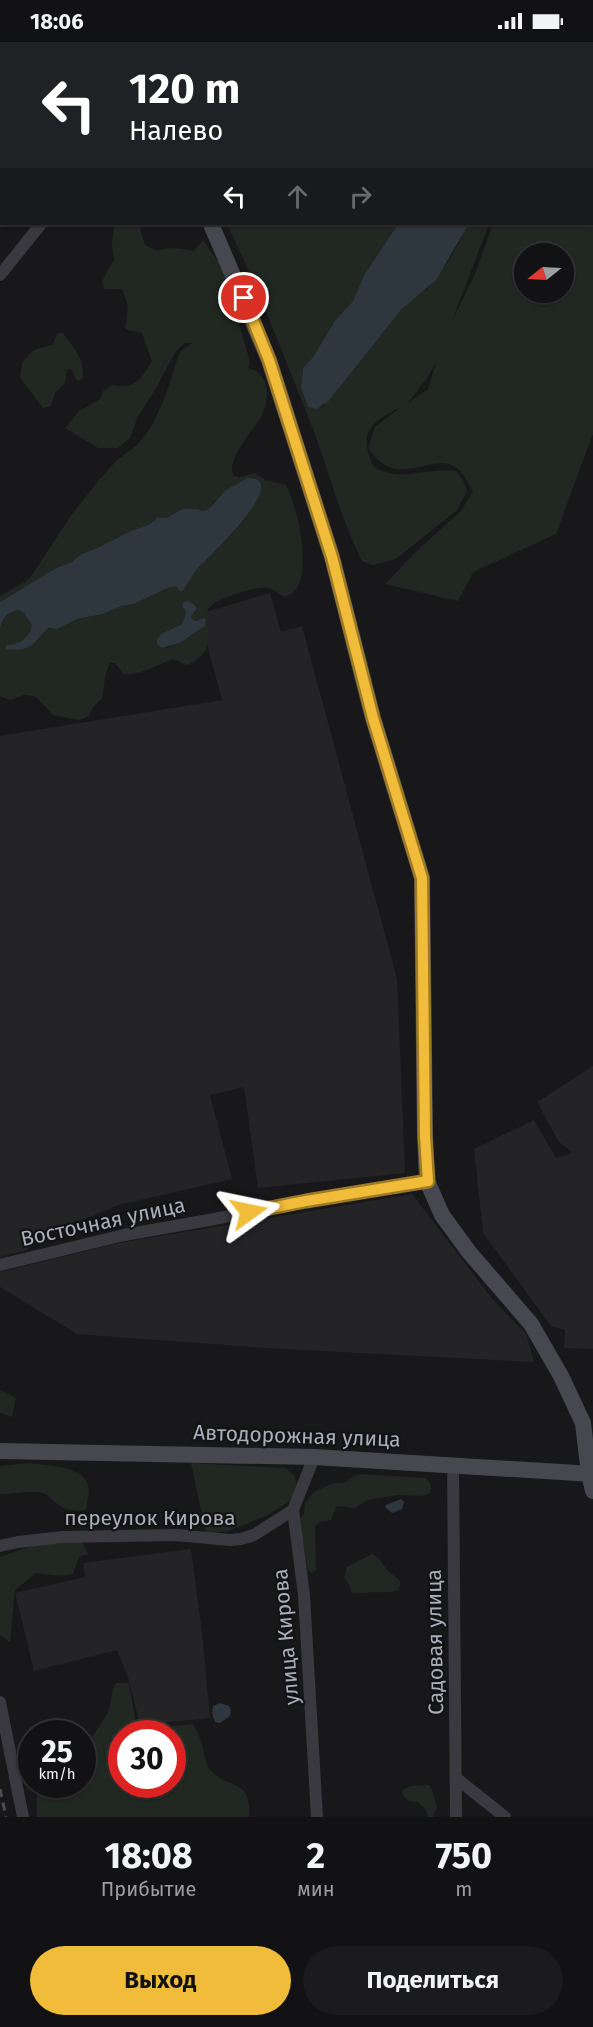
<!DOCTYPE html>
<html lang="ru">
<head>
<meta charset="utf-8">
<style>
  body { margin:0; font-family:"Fira Sans",sans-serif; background:#1b1b1d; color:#f1f3f6; height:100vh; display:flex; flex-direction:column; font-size:22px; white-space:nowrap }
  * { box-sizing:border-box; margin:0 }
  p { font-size:20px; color:#9c9ea0 }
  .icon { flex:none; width:33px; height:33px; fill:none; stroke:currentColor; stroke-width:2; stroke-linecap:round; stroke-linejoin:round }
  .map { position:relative; height:1775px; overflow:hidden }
  .sheet { display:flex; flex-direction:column; background:#121214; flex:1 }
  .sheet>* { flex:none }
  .hud { position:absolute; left:0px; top:0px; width:594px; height:183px; box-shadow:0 2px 4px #0004,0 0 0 2px #313234; background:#202124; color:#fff; overflow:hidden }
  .needle { width:39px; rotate:252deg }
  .buttons { position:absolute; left:514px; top:201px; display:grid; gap:12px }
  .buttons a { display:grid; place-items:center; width:60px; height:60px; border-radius:50%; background:#121214; box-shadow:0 2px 4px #0004,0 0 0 2px #313234; font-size:30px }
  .speed { position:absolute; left:18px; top:1678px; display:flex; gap:12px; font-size:30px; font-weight:700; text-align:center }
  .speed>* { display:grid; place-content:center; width:78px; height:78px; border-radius:50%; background:#121214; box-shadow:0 2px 4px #0004,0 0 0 2px #313234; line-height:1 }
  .speed small { font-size:15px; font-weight:400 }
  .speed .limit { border:9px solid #d22; background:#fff; color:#111 }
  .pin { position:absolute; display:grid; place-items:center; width:51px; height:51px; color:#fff; margin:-26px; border:3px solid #fff; border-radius:50%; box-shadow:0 2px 6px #0007 }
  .me { position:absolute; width:66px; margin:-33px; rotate:78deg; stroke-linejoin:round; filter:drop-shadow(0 0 4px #0008) }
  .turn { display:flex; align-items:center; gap:21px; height:126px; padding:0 30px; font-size:27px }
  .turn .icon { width:78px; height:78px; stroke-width:2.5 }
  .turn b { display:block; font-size:42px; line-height:51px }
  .lanes { display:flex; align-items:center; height:57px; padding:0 30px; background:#0003; justify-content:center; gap:30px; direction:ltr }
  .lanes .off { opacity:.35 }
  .eta { display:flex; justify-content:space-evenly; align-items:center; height:102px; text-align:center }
  .eta b { font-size:36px; font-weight:700; line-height:42px }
  .button { display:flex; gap:12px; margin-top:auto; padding:12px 30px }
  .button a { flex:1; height:69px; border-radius:36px; background:#f1bc39; color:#111; font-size:24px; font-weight:700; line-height:69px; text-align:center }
  .button a+a { background:#1b1b1d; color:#f1f3f6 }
  .status { display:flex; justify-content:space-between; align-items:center; height:42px; padding:0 30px; background:#121214; direction:ltr }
  .status svg { height:16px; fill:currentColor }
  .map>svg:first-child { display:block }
  .built { fill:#242427 }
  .green { fill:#202821; fill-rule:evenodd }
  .water { fill:#2e363e }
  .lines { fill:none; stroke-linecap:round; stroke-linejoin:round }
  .street { stroke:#39393f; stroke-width:12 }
  .secondary { stroke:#47484f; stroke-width:16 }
  .rail { stroke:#4c4d54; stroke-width:3; stroke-dasharray:8 6; stroke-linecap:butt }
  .route-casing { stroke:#9d7a25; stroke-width:15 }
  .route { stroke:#f1bc39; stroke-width:10 }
  .labels { text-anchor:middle; stroke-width:4.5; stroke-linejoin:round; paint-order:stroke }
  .street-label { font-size:21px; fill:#aaaeb9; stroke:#131315 }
</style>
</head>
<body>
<div class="status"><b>18:06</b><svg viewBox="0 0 49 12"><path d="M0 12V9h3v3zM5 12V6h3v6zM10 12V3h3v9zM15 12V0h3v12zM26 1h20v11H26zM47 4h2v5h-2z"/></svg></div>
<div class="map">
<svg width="593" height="1775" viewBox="0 0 593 1775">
  <rect width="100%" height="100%" fill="#18181a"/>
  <path class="built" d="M 0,0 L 111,0 L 110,2 L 2,2 L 1,151 L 0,151 Z
    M 270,551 L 281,590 L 302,584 L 397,937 L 405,1131 L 258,1146 L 244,1045 L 210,1053 L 232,1137 L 118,1163 L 92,1174 L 31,1195 L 35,1201 L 27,1208 L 0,1215 L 0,694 L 222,658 L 199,572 Z
    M 593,1024 L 593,1307 L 564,1306 L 565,1288 L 551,1284 L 483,1191 L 474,1107 L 534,1078 L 556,1116 L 570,1112 L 572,1110 L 559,1100 L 537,1060 Z
    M 412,1152 L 494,1259 L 526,1292 L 534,1320 L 265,1306 L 77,1292 L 0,1245 L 0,1230 L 119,1201 Z
    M 191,1507 L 202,1591 L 210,1676 L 140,1683 L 128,1635 L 117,1608 L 34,1629 L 15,1551 L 85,1535 L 83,1521 Z"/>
  <path class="green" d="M 235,0 L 507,0 L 506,2 L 234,2 Z
    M 593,118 L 593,392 L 556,492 L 473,530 L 458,559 L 385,542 L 421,505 L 461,469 L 473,449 C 468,441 464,432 457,426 C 430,408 398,451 368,406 L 375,385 L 401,365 C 371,381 358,388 373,424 C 401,442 425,425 456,429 L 463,438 L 467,449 L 457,468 L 396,517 L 372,523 L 362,519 C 339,474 328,424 309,377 C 283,311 257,245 227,182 L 398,182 L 364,233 L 353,259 L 334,280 L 313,315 L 303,326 L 301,346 L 308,365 L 322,365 L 328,360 L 401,268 L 416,254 L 427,247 L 448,220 L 469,182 L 489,182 L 452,279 L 475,232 L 493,182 L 592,182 ZM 525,212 L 564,212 L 564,250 L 525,250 ZM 436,321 L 428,347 L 408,361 L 427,336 Z
    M 118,182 L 143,182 L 140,187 L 145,203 L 156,209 C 170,204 180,206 194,209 L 203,198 L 223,227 L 250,320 L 248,326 C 270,331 270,355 262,373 C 255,387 224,419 234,434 L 240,435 L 254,431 L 266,438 L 286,443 C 297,462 316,541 289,553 C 280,557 277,548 269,546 C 259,543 220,556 212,563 C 197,576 219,597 201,614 C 195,619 192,622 185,623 L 174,617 C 158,622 141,634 124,632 L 115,621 L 110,621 L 106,630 L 102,656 L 93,665 L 89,674 L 80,678 L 53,673 L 37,656 L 33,654 L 24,653 L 10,658 L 0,654 L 0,586 C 3,575 7,571 18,568 L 24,571 L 32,583 L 26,596 L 6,606 L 37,599 L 40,592 L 46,587 L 57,587 L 77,577 L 103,572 L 122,564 L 134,562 L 165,547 L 176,544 L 183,549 C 188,541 193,532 199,525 C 216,508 266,464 259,439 L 217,457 L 209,467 L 203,469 L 197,467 L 183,467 L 166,476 L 157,476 L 150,482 L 131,489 L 95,507 L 81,512 L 72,520 L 56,526 L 0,560 L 0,554 L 25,540 L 32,533 L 72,472 L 99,438 L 117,418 L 136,404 L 150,387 L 164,358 L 178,315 L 181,309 L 192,301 L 185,301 L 175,310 L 155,348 L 138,374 L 130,396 L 118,406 L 98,406 L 65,386 L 79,369 L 100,357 L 103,349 L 112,343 C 136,347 140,338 152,319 L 142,291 L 125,287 L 128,264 L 122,247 L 105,247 L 102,239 L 114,218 L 112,202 L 114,184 ZM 194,562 L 197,568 L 191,574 L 191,576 L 196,579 L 204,576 L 205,584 L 180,601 L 166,606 L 161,592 L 182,582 L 186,571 L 185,567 Z
    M 62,290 C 74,305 84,316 83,336 L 79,339 L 76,338 L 72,328 L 67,327 L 65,341 L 55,351 L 51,364 L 43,366 L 20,336 L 22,321 L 34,308 L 53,302 L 57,292 Z
    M 0,1348 L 16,1356 L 12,1375 L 0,1371 Z
    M 30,1421 C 47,1424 82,1423 88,1443 C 90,1450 87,1460 86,1468 C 74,1470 64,1468 55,1460 C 50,1457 49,1453 43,1451 C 31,1448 13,1452 0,1452 L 0,1424 Z
    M 191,1421 L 286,1426 L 295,1434 L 297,1446 L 289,1460 L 266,1474 L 228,1489 L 208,1491 L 205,1488 Z
    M 360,1432 L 425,1436 C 431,1439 432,1446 430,1451 L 423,1454 L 397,1453 L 368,1458 L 354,1466 L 339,1464 L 336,1465 L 331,1478 L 320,1480 L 315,1484 L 316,1528 L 311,1531 L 308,1528 L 298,1480 L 304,1471 L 305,1461 L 312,1452 L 318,1448 L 334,1441 L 344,1441 L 350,1436 Z
    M 82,1499 L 88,1512 L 79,1515 L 73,1532 L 59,1534 L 36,1531 L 15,1548 L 10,1600 L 0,1593 L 0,1515 L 43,1500 Z
    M 372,1512 C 381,1516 383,1524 390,1531 C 395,1535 398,1535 401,1542 L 397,1548 L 392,1550 L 354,1551 L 351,1550 L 350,1544 L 344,1535 L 347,1525 Z
    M 116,1641 L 129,1641 L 137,1687 L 193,1682 C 196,1688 199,1693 201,1699 C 204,1708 204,1718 209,1726 C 226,1750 252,1733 249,1775 L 37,1775 L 37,1743 L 82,1743 L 83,1702 L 89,1700 C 95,1690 103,1680 108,1670 C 112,1660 110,1651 116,1641 ZM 122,1692 L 172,1692 L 172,1743 L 122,1743 Z
    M 428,1743 L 432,1747 L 437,1766 L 433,1775 L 428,1775 L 426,1768 L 418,1760 L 408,1759 L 402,1752 L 403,1748 L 411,1744 Z"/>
  <path class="water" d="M 398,182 L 469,182 L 436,238 L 401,268 L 328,360 L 316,367 L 308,365 L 301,346 L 303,326 L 313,315 L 334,280 L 353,259 L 364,233 Z
    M 247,436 C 248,436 256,437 256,437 C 281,448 208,516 199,525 C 193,532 188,541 183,549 L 180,549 L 176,544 L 165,547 L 134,562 L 122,564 L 103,572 L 77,577 L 57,587 L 49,586 C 42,590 41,595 35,600 C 27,609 17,607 6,608 L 5,606 L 7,603 C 20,602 29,596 32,583 L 24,571 L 18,568 C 7,571 3,575 0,586 L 0,560 L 56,526 L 72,520 L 81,512 L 95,507 L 131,489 L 150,482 L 157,476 L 166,476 L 183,467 L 197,467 L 203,469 L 209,467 L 226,448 Z
    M 187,559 L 194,562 L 197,567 L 191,574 L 191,576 L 196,579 L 204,576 L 206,577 L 205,584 L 180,601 L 162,606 L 157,602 L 157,597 L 161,592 L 182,582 L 186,571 L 185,567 L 182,565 L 183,561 Z
    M 401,1457 L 404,1460 L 402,1467 L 392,1471 L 385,1465 L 386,1463 Z
    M 220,1661 L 229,1664 L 231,1668 L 230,1674 L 220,1681 L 215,1680 L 212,1671 L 213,1664 Z"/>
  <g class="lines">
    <path class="street" d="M 0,233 L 41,182
      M 0,1223 L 124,1193 L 209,1178 L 306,1159 L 427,1139
      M 314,1415 L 293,1468 L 304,1553 L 317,1775
      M 453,1423 L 456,1775
      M 0,1504 L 18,1500 L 62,1495 L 176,1493 L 230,1498 L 241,1497 L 254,1493 L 293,1468
      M 0,1660 L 23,1775
      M 456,1736 L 505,1775"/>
    <path class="secondary" d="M 130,0 L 131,2
      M 211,182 L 269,318 L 332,515 L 373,676 L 422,836 L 425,1094 L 427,1139 L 442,1173 L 469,1210 L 531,1282 L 561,1334 L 583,1381 L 589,1432 L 593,1449
      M 0,1409 L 314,1415 L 593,1432"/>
    <path class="rail" d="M 0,1747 L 6,1775"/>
  </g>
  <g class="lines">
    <defs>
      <path id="route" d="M 244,256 L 269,318 L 332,515 L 373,676 L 422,836 L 425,1094 L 428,1139 L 306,1159 L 249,1170"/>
    </defs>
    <use href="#route" class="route-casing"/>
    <use href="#route" class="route"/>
  </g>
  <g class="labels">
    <g class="street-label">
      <text transform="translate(103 1180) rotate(-12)" y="7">Восточная улица</text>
      <text transform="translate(297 1394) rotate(2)" y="7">Автодорожная улица</text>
      <text x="150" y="1483">переулок Кирова</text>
      <text transform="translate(286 1595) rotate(-95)" y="7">улица Кирова</text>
      <text transform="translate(435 1600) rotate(-91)" y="7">Садовая улица</text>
    </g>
  </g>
</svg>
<div class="buttons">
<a><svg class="needle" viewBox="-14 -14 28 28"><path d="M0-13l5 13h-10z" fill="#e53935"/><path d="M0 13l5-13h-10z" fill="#9c9ea0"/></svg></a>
</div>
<div class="speed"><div>25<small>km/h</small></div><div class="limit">30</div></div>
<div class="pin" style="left:244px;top:256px;background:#d93025"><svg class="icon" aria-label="arrive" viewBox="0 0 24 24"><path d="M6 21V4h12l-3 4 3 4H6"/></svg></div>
<svg class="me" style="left:249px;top:1170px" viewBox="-20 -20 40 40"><path d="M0-17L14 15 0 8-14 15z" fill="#f1bc39" stroke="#fff" stroke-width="4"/></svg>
<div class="hud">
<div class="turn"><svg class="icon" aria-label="left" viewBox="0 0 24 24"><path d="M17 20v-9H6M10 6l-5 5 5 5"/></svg><div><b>120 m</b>Налево</div></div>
<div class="lanes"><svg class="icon" aria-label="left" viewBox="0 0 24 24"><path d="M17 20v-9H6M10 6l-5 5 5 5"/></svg><svg class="icon off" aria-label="ahead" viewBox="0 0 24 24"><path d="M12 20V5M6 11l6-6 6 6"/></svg><svg class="icon off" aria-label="right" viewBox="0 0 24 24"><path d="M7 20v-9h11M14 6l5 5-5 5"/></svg></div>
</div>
</div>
<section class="sheet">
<div class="eta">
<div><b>18:08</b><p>Прибытие</p></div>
<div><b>2</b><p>мин</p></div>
<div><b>750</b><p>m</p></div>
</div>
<div class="button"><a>Выход</a><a>Поделиться</a></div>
</section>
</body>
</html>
